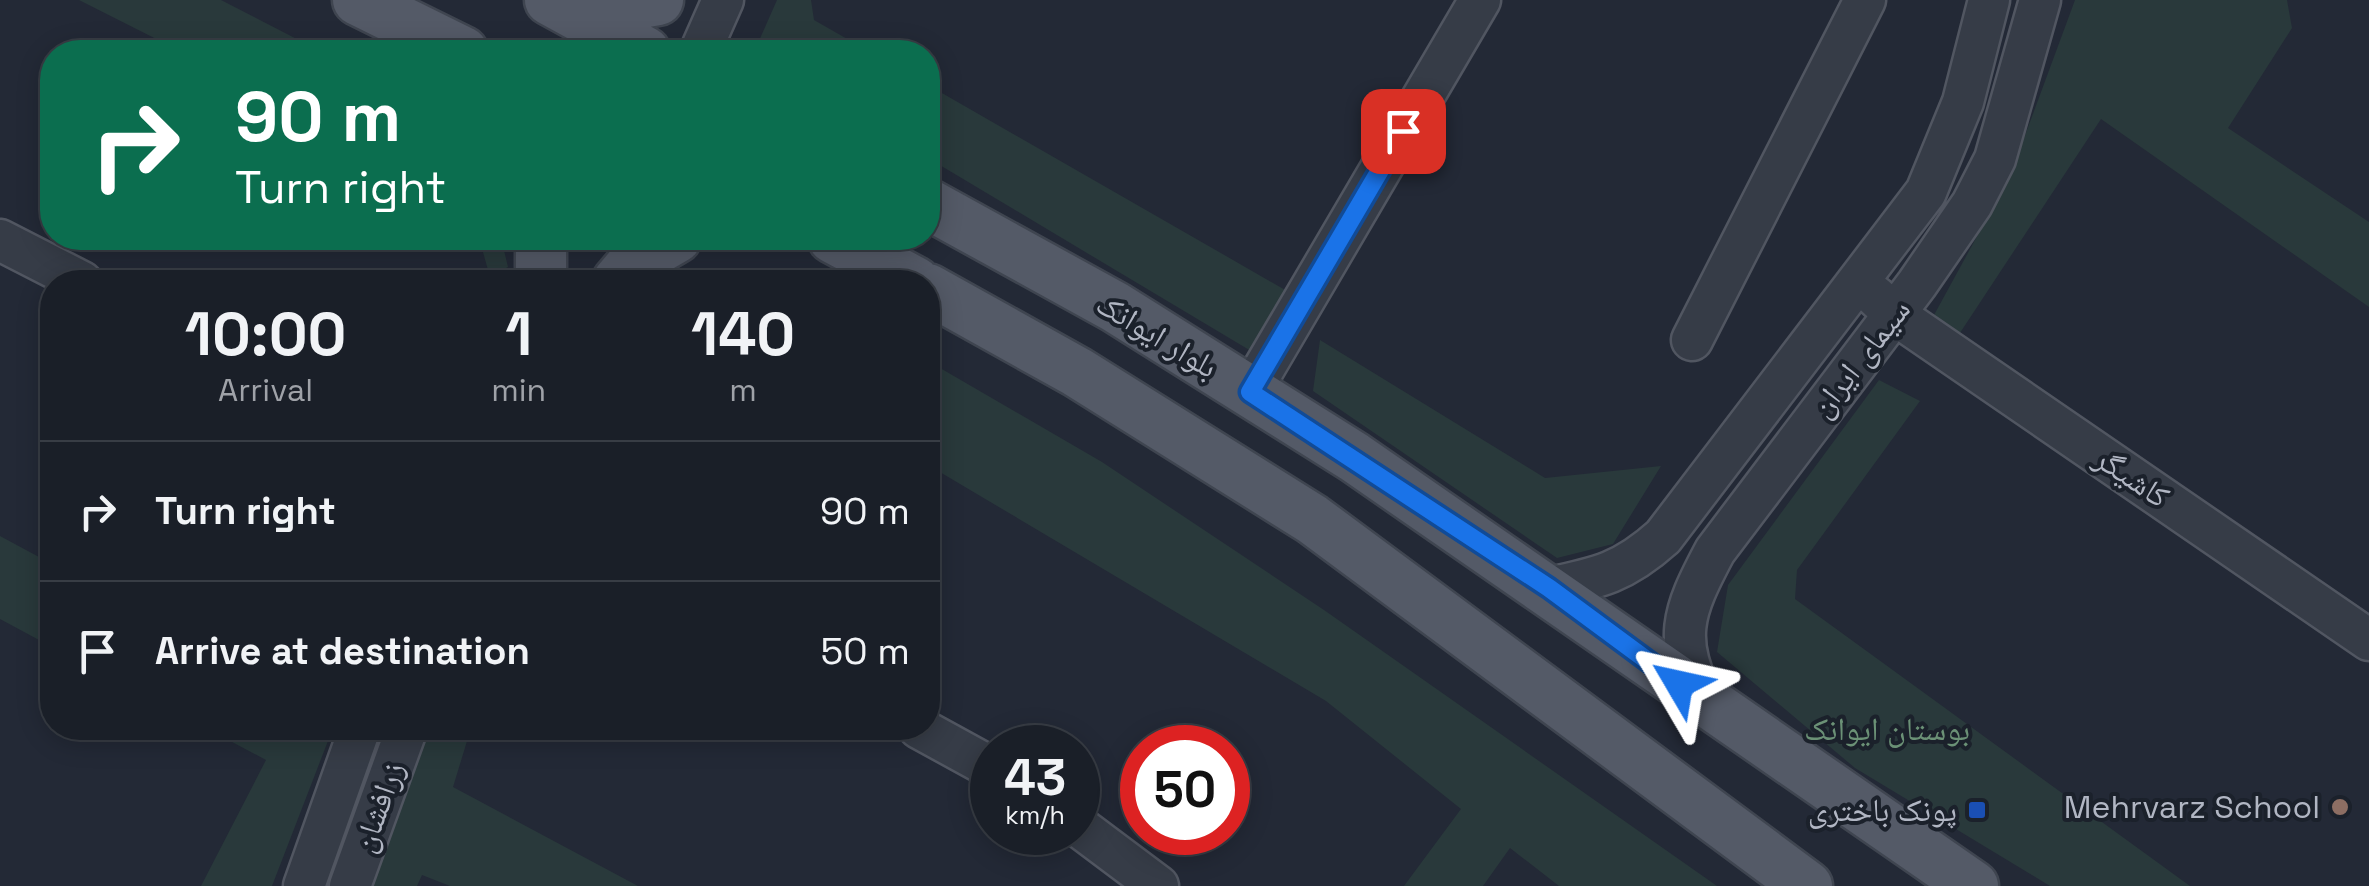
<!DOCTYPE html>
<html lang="en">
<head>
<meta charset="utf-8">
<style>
  body { margin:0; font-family:"Space Grotesk","Noto Naskh Arabic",sans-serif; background:#272c34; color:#f1f3f6; height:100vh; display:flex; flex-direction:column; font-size:38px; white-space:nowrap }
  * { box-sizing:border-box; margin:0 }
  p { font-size:32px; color:#9fa2a8 }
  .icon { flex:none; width:55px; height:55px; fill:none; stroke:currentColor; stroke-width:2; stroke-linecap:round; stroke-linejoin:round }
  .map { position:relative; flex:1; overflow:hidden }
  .details { position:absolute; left:40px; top:270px; width:900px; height:470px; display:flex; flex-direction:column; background:#1a1f28; border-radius:40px; box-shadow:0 5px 25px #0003,0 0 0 2px #383d45 }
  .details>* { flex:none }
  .guide { position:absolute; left:40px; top:40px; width:900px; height:210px; border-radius:40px; box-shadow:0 5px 25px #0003,0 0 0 2px #383d45; background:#0b6e4f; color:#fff; overflow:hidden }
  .speed { position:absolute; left:970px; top:725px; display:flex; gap:20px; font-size:50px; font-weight:700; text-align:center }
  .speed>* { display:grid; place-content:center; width:130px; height:130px; border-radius:50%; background:#1a1f28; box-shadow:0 5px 25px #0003,0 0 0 2px #383d45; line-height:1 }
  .speed small { font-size:25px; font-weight:400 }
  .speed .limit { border:15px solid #d22; background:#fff; color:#111 }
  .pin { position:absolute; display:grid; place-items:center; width:85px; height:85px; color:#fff; margin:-42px; border-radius:20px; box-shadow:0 5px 15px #0006 }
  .me { position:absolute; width:110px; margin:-55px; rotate:306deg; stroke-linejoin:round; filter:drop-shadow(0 0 8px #0008) }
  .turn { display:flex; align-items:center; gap:35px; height:210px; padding:0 30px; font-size:45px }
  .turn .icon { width:130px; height:130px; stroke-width:2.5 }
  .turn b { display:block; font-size:70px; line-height:85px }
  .eta { display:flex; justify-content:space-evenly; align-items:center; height:170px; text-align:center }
  .eta b { font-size:60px; font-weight:800; line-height:70px }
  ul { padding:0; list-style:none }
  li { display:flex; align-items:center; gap:30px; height:140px; padding:0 30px; border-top:2px solid #383d45 }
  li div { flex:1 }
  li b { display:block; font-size:38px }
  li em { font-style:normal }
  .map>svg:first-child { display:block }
  .green { fill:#29393b }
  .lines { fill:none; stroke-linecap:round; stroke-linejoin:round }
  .minor-casing { stroke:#515661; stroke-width:45 }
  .major-casing { stroke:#3f4550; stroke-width:55 }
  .minor { stroke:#363c47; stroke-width:40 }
  .major { stroke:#545a67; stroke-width:50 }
  .route-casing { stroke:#114b97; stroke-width:25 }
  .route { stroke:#1a73e8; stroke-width:18 }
  .education-dot { fill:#8d6e63; stroke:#1b212b; stroke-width:4 }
  .transit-dot { fill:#1a4fb4; stroke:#1b212b; stroke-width:4 }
  .labels { text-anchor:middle; stroke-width:8; stroke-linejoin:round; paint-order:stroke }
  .street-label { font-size:32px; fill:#b1b6c3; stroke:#1b212b }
  .park-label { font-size:32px; fill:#6b9176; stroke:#1b212b }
  .poi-label { font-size:32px; fill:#b1b6c3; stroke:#1b212b; text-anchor:end }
</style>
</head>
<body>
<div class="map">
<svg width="2369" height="886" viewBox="0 0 2369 886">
  <rect width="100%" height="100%" fill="#232936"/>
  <path class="green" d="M 79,0 L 221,0 L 322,52 L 182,52 Z
    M 777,0 L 811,0 L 814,20 L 870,52 L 754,52 Z
    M 2075,0 L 2287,0 L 2292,28 L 2228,128 L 2369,222 L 2369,307 L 2101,119 L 1954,342 L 1928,326 L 2010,176 Z
    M 928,85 L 1294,295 L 1261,357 L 928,158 Z
    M 479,238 L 501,238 L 508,267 L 490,277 Z
    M 1320,340 L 1545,478 L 1661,466 L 1613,544 L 1557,558 L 1313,391 Z
    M 928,361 L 1102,462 L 1324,610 L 1717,886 L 1559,886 L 1510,848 L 1483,886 L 1404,886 L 1461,809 L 1326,701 L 928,465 Z
    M 1879,380 L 1920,401 L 1797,570 L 1795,599 L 2190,886 L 2050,886 L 1855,768 L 1717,652 L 1728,585 Z
    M 0,536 L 52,564 L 52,647 L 0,619 Z
    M 206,728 L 333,728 L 272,886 L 201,886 L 266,760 Z
    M 431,728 L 471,728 L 453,787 L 638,886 L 450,886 L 422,875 L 417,886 L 372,886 L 400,798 Z"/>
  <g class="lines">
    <defs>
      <path id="minor" d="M 700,52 L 723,0
        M 0,240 L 82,282
        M 1875,296 L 1894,314 L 2369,640
        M 1692,340 L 1865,0
        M 1250,392 L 1480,0
        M 1549,588 C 1599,578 1624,572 1663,537 L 1926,192 L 1963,102 L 1989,0
        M 1706,704 C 1672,639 1682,613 1715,551 L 1917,284 L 1972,204 L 1995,159 L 2040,0
        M 919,728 L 992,768
        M 1078,826 L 1158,886
        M 304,886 L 360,728
        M 350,886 L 407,728"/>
      <path id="major" d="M 358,0 L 463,52
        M 550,0 L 645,52
        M 591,0 L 611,8 L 658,0
        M 928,204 L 1115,307 L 1354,457 L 1973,886
        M 833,238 L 915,282
        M 541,281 L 541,238
        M 617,282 L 633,263 L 676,238
        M 928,289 L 1077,372 L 1312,519 L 1807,886"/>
    </defs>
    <use href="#minor" class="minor-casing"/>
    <use href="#major" class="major-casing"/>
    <use href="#minor" class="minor"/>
    <use href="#major" class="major"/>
  </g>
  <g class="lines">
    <defs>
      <path id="route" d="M 1403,131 L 1250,392 L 1549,588 L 1679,684"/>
    </defs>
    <use href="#route" class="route-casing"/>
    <use href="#route" class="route"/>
  </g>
  <circle class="education-dot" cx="2340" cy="807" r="10"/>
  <rect class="transit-dot" x="1967" y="800" width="20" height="20" rx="5"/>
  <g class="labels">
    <g class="street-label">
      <text transform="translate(1157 335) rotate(31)" y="11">بلوار ایوانک</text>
      <text transform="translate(1860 358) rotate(-52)" y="11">سیمای ایران</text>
      <text transform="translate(2132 477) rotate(34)" y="11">کاشیگر</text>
      <text transform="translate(378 807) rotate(-70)" y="11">زرافشان</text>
    </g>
    <g class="park-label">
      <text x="1887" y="740">بوستان ایوانک</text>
    </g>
    <g class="poi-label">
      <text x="2320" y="818">Mehrvarz School</text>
      <text x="1957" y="821">پونک باختری</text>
    </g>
  </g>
</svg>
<div class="speed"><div>43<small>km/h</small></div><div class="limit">50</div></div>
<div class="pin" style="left:1403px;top:131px;background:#d93025"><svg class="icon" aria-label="arrive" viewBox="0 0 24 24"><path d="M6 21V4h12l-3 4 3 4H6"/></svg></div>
<svg class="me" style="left:1679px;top:684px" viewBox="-20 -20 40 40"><path d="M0-17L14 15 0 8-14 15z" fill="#1a73e8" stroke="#fff" stroke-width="4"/></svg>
<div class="guide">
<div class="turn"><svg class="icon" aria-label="right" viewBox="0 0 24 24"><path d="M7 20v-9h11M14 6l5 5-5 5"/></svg><div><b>90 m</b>Turn right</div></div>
</div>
<section class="details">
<div class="eta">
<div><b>10:00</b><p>Arrival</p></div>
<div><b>1</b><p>min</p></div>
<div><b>140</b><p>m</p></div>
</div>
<ul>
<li><svg class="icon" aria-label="right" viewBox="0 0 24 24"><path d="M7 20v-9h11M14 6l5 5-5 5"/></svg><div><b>Turn right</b></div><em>90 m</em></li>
<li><svg class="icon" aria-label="arrive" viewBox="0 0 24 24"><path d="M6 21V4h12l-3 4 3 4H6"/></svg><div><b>Arrive at destination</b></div><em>50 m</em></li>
</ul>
</section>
</div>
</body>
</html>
